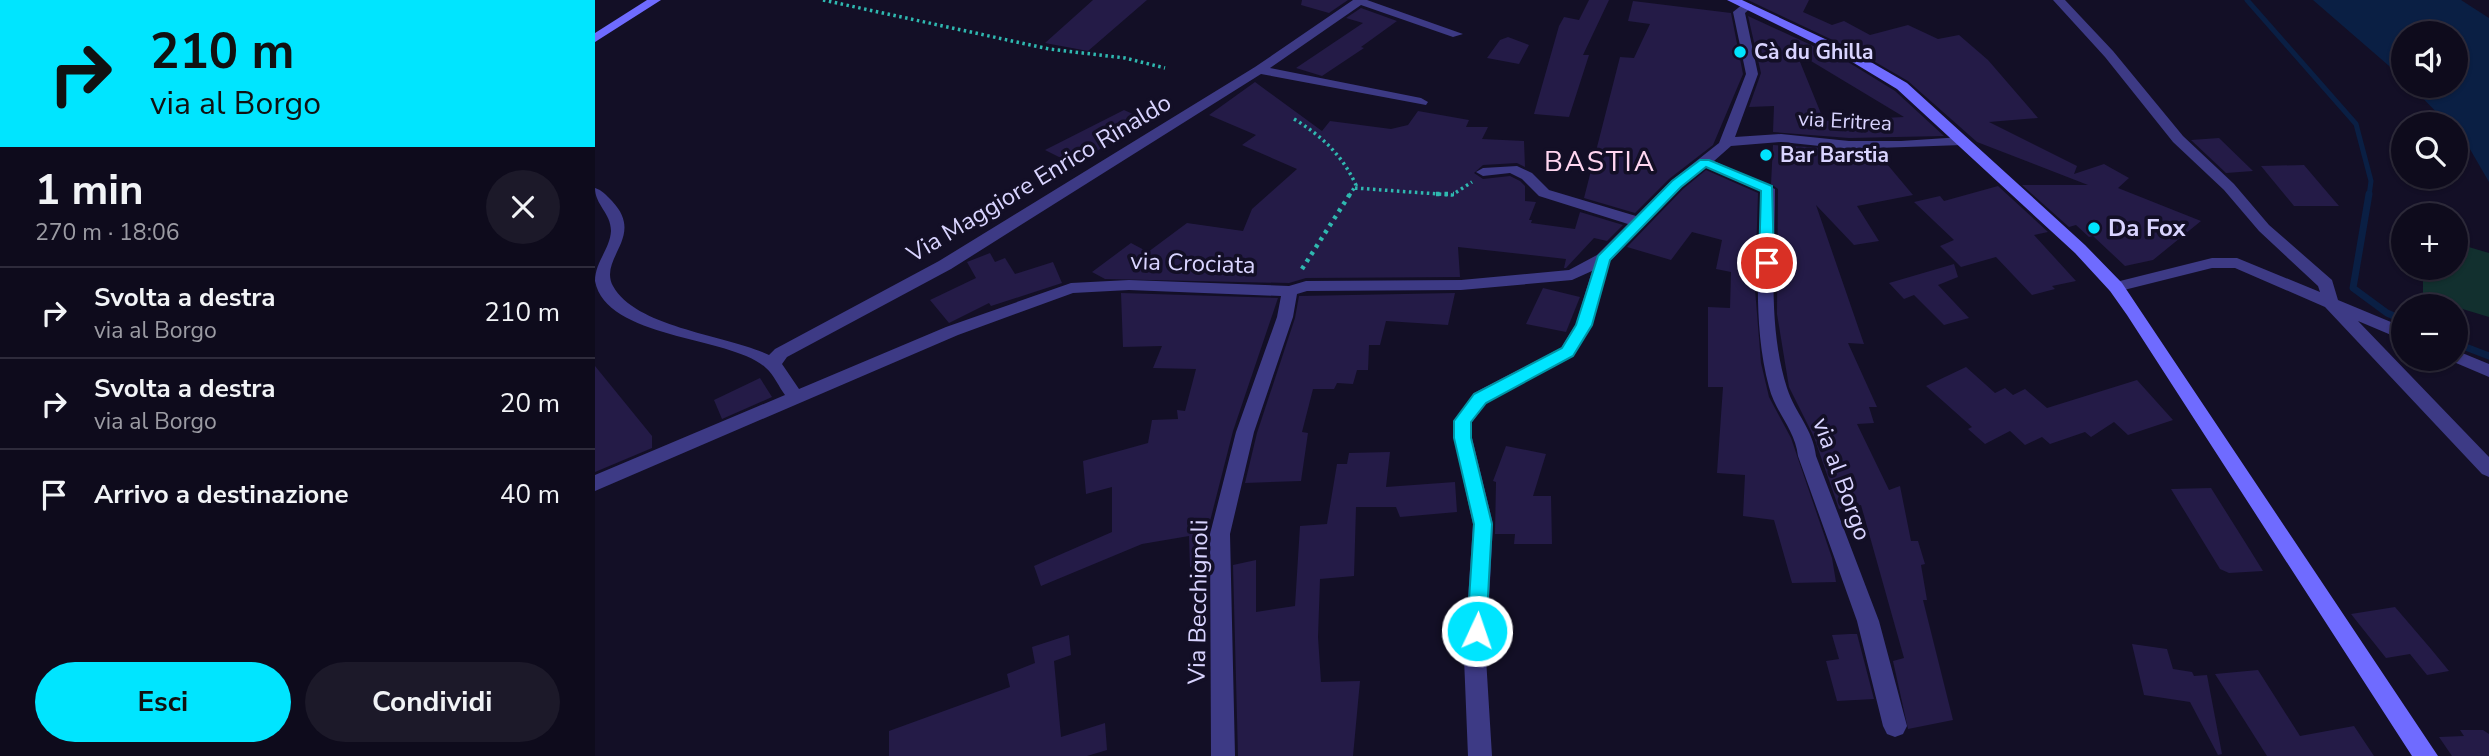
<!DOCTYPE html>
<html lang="it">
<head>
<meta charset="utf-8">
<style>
  body { margin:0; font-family:"Nunito Sans",sans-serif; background:#1c1929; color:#f1f3f6; height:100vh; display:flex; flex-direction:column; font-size:26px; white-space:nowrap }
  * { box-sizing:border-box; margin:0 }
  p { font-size:23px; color:#9b9ba3 }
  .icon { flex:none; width:38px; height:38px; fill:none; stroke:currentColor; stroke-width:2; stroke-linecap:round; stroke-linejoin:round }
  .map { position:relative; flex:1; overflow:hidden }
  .side { display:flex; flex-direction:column; background:#0e0b1c; width:595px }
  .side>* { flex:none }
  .top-card { background:#00e5ff; color:#111; overflow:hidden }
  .tools { position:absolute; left:1796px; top:21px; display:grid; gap:14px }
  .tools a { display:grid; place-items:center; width:77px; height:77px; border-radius:50%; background:#0e0b1c; box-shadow:0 2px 5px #0004,0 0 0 2px #2e2b3b; font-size:35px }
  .pin { position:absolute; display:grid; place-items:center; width:60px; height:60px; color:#fff; margin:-30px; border:4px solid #fff; border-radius:50%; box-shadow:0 2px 7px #0007 }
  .me { position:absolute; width:77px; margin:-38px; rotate:3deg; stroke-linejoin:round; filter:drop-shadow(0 0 5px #0008) }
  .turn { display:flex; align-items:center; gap:24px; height:147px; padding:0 35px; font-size:32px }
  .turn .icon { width:91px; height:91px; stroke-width:2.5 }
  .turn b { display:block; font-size:49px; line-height:60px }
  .round { display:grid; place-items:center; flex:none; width:74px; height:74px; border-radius:37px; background:#1c1929 }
  .headline { display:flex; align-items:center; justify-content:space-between; height:119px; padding:0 35px }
  h1 { font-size:42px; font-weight:700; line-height:52px }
  .primary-button { display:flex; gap:14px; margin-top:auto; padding:14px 35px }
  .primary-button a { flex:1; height:80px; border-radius:42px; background:#00e5ff; color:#111; font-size:28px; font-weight:700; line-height:80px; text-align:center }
  .primary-button a+a { background:#1c1929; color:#f1f3f6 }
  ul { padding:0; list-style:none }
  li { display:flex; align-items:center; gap:21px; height:91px; padding:0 35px; border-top:2px solid #2e2b3b }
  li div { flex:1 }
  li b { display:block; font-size:26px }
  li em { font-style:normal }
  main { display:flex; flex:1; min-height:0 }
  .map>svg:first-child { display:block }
  .green { fill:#12302f }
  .water { fill:#0a1f44 }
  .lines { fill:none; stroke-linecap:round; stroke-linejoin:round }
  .stream-far1 { stroke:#0a1f44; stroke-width:5 }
  .stream { stroke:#0a1f44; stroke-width:7 }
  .building { fill:#241b47; fill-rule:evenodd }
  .path-far1 { stroke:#2fb8b0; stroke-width:3.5; stroke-dasharray:2.5 3.5; stroke-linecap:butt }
  .path { stroke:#2fb8b0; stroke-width:4.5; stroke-dasharray:3.5 5; stroke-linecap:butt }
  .street { fill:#3d3a85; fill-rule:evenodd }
  .secondary { fill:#6f6bff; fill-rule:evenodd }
  .route { fill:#00e5ff; stroke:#0095a6; stroke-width:2 }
  .poi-dot { fill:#00e5ff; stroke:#130f26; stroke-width:2.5 }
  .labels { text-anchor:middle; stroke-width:7; stroke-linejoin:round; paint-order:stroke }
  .far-poi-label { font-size:21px; font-weight:bold; fill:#d9d4ff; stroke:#130f26; text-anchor:start }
  .far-street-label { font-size:21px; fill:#d9d4ff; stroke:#130f26 }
  .street-label { font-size:24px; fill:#d9d4ff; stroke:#130f26 }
  .poi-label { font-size:24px; font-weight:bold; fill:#d9d4ff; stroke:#130f26; text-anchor:start }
  .quarter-label { font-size:28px; letter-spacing:2px; fill:#ffd6f0; stroke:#130f26 }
</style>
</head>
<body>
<main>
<section class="side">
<div class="top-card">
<div class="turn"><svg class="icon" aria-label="right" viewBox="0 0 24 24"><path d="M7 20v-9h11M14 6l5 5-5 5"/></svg><div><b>210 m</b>via al Borgo</div></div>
</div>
<div class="headline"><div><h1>1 min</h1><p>270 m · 18:06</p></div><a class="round"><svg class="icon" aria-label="close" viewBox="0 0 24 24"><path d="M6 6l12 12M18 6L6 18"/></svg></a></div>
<ul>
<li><svg class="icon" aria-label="right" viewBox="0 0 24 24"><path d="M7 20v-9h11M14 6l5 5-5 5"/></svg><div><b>Svolta a destra</b><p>via al Borgo</p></div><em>210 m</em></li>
<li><svg class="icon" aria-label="right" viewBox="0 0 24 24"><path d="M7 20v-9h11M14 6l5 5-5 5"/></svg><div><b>Svolta a destra</b><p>via al Borgo</p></div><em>20 m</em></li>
<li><svg class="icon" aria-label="arrive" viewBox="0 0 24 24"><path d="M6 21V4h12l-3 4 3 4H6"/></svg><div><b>Arrivo a destinazione</b></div><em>40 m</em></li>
</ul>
<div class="primary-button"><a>Esci</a><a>Condividi</a></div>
</section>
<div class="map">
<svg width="1894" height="756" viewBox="0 0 1894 756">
  <rect width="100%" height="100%" fill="#130f26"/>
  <path class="green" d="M 1860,243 L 1894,253 L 1894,317 L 1828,297 L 1828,268 L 1860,268 Z"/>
  <path class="water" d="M 1718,0 L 1866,0 L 1894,18 L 1894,182 L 1872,144 L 1860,132 L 1860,124 L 1853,124 L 1816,86 L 1860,86 L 1860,33 L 1808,33 L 1808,78 Z"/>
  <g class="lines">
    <path class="stream-far1" d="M 1652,0 L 1761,124 L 1776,181 L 1774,196"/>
    <path class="stream" d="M 1774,194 L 1758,288 L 1792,313 L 1808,320
      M 1860,343 L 1894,356"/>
  </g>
  <path class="building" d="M 498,0 L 552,0 L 493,51 L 450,43 Z
    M 707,0 L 753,0 L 734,13 L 706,5 Z
    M 994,0 L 1014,0 L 988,55 L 994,55 L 974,117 L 939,114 L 964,26 L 969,17 L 984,20 Z
    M 1153,0 L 1214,0 L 1208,12 L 1237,25 L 1249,21 L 1275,35 L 1313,25 L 1343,39 L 1364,35 L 1393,60 L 1443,118 L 1394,122 L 1482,166 L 1479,174 L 1509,164 L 1534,178 L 1523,188 L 1606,221 L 1558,260 L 1530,266 L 1498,236 L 1494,237 L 1481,225 L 1474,227 L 1427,185 L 1493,185 L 1382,142 L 1313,81 L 1263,52 Z
    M 1038,1 L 1136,13 L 1148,74 L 1118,145 L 1074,179 L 1040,213 L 989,198 L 1025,57 L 1039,58 L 1055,24 L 1033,21 Z
    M 766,8 L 802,21 L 766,47 L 769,48 L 727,76 L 701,68 L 768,23 L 751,18 Z
    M 1153,16 L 1253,62 L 1300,91 L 1349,136 L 1254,138 L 1178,132 L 1179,106 L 1154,107 L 1166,73 ZM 1201,52 L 1309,117 L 1229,121 Z
    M 913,37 L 934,45 L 924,64 L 892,58 L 905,40 Z
    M 660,82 L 727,131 L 735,121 L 796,129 L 813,125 L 823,111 L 874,120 L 871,127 L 893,127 L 887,139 L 929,141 L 930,167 L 922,163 L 888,165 L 879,173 L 888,179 L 915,176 L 925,181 L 930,186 L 930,201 L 941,202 L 934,220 L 937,220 L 936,223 L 980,229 L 985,212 L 1028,225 L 1012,241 L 999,238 L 971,268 L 969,268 L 971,259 L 863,247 L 865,277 L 711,278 L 694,283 L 510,279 L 497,272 L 536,243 L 553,252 L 592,223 L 648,231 L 657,209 L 702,169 L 647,145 L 661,135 L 614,115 Z
    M 529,110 L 551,120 L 480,165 L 450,150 Z
    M 1624,138 L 1658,171 L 1631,173 L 1596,140 Z
    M 1178,145 L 1281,151 L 1318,195 L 1262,206 L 1284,241 L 1259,245 L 1221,205 L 1269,344 L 1253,343 L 1282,407 L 1274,407 L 1279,423 L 1262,424 L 1294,490 L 1305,486 L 1316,541 L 1323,541 L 1330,564 L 1326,565 L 1332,600 L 1328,600 L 1358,720 L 1313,729 L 1298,661 L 1309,658 L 1266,505 L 1244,509 L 1219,437 L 1194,387 L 1182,314 L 1183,189 L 1176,184 Z
    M 1709,165 L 1726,185 L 1744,206 L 1699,206 L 1666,166 Z
    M 1111,170 L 1163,193 L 1160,289 L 1166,363 L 1174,397 L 1196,438 L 1237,558 L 1241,582 L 1197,583 L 1179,520 L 1148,516 L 1150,475 L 1122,473 L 1128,387 L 1113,387 L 1113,307 L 1135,308 L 1136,272 L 1121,269 L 1127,240 L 1097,232 L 1076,260 L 1032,247 L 1088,189 Z
    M 1403,186 L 1453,232 L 1439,235 L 1481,281 L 1457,286 L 1460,289 L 1437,295 L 1401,257 L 1366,267 L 1345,246 L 1359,240 L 1319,202 L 1345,196 L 1349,201 Z
    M 395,253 L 400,262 L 410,258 L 420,274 L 458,262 L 467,283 L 396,306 L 394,303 L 354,323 L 335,300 L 381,278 L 372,262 Z
    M 1359,264 L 1363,277 L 1343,285 L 1374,318 L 1349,325 L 1319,295 L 1309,299 L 1294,283 Z
    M 948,288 L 985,297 L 971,332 L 931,324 Z
    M 526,293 L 683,298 L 638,431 L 612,533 L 613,564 L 595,567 L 594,536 L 547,544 L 446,586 L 439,566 L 517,532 L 517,487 L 491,494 L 488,461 L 553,443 L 557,420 L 583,419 L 582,410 L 590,411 L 601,369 L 558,368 L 567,346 L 528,347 Z
    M 860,293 L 853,325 L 791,321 L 785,345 L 774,345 L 773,370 L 762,370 L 758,384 L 742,383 L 739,389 L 718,389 L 707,432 L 713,433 L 706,481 L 650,483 L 662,433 L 700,318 L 704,296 Z
    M 0,366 L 57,436 L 57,448 L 0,472 Z
    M 1371,367 L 1400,393 L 1410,388 L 1418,395 L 1430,389 L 1452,408 L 1542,380 L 1578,420 L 1533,435 L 1519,422 L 1496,437 L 1490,432 L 1455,444 L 1447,437 L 1430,445 L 1415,431 L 1390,444 L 1373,429 L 1377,427 L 1331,386 Z
    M 165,378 L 177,397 L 127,419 L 119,400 Z
    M 911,446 L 951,454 L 938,496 L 956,496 L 957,544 L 919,544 L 920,534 L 900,534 L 901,482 L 898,481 Z
    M 795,452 L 791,487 L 860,482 L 862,512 L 805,517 L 801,507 L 761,507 L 759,576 L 725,579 L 723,637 L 726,682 L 765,681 L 758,756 L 643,756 L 638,565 L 661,560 L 661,612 L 700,606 L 705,526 L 732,524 L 742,464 L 752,464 L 754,453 Z
    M 1616,488 L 1655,550 L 1668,571 L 1634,573 L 1625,569 L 1576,489 Z
    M 1800,607 L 1836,649 L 1854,671 L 1832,675 L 1815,654 L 1791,658 L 1756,614 Z
    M 1255,634 L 1262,634 L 1279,699 L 1242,701 L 1231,661 L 1244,659 L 1237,635 Z
    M 474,635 L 476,655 L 459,661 L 466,737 L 510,723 L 512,750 L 492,756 L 294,756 L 294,731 L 415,687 L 412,674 L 440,663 L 437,647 Z
    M 1537,644 L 1572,649 L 1578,669 L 1597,672 L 1599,676 L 1612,675 L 1627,754 L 1623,755 L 1595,702 L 1549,695 Z
    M 1663,670 L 1705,736 L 1759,726 L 1779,756 L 1672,756 L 1620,674 Z
    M 1865,730 L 1888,730 L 1894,734 L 1894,756 L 1857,756 L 1844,737 L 1869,736 Z"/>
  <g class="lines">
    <path class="path-far1" d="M 228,0 L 454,49 L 530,58 L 570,68
      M 699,119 C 727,136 747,155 761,185 L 754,196
      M 760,188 L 857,195 L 877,182"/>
    <path class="path" d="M 841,194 L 859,194
      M 707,269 L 755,194"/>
    <path class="street" d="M 758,0 L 772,0 L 868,34 L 858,37 L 766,5 L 675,68 L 826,98 L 833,102 L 831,105 L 666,74 L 356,269 L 192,357 L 187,364 L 204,389 L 351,327 L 476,283 L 534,280 L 694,286 L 711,281 L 866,280 L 974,270 L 1002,255 L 1033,224 L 944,196 L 927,179 L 915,173 L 888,176 L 881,172 L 888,168 L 922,166 L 937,173 L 954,190 L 1041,216 L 1076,181 L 1124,143 L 1151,74 L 1138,12 L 1148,4 L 1156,4 L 1158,6 L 1150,13 L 1163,74 L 1140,137 L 1186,134 L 1254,141 L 1306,141 L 1367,137 L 1374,141 L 1367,145 L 1254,149 L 1186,142 L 1136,146 L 1119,161 L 1180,189 C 1180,254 1172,325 1192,388 C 1200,413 1218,429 1221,456 L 1284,621 L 1312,726 L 1308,734 L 1300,737 L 1292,734 L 1288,726 L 1262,621 L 1203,456 C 1200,429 1180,412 1174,387 C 1157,323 1164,256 1166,191 L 1111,167 L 1086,187 L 1015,261 L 997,325 L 978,356 L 891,403 L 877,422 L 877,438 L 898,524 L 891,658 L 897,756 L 873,756 L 869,658 L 878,524 L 859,438 L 859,421 L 879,393 L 966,348 L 981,324 L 997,271 L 977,280 L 866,290 L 712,291 L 702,294 L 698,317 L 659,432 L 635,534 L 640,756 L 616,756 L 615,534 L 641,432 L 682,317 L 686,296 L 534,290 L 478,293 L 363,335 L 0,491 L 0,475 L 190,395 C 184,387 179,375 171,368 C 138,336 11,340 0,281 C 0,262 15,249 16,231 C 16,213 0,205 0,188 C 7,190 11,195 17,201 C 51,237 3,258 18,286 C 41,328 132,335 174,355 L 180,349 L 344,261 L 660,67 Z
      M 1458,0 L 1470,0 L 1518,51 L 1588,136 L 1639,184 L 1674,225 L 1737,280 L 1743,300 L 1808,327 L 1808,340 L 1763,321 L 1894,457 L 1894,477 L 1887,474 L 1730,307 L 1640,268 L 1617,268 L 1521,292 L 1515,291 L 1513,287 L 1515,283 L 1521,282 L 1617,258 L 1642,258 L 1725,292 L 1723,286 L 1664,231 L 1629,190 L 1578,142 L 1510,57 Z
      M 1860,350 L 1894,364 L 1894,377 L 1854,360 L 1860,359 Z"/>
    <path class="secondary" d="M 52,0 L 66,0 L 0,42 L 0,33 Z
      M 1132,0 L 1147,0 L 1262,54 L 1312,83 L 1490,245 L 1527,283 L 1843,756 L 1817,756 L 1532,315 L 1515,291 L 1480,253 L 1302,89 L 1254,60 Z"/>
  </g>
  <path class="route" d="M 1105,160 L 1114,160 L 1177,186 L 1179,263 L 1172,268 L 1164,263 L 1166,191 L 1111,167 L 1086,187 L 1015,260 L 997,325 L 978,356 L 891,403 L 876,422 L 876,438 L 897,524 L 891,631 L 889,637 L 882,640 L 875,637 L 872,631 L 879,524 L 859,438 L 859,421 L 879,394 L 967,348 L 981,325 L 1003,256 L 1077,181 Z"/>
  <g class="poi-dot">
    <circle cx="1145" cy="52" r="7"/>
    <circle cx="1171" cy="155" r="7"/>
    <circle cx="1499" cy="228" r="7"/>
  </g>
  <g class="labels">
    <g class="far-poi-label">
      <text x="1159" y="59">Cà du Ghilla</text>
      <text x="1185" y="162">Bar Barstia</text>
    </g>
    <g class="far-street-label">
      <text transform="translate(1250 121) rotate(3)" y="7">via Eritrea</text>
    </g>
    <g class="street-label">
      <text transform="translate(444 178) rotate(-31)" y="8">Via Maggiore Enrico Rinaldo</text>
      <text transform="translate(598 263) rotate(2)" y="8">via Crociata</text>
      <text transform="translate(1247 479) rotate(70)" y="8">via al Borgo</text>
      <text transform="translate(603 602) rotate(-89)" y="8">Via Becchignoli</text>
    </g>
    <g class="poi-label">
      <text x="1513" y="236">Da Fox</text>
    </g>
    <g class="quarter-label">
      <text x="1005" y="171">BASTIA</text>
    </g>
  </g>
</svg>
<div class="tools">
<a><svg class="icon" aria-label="sound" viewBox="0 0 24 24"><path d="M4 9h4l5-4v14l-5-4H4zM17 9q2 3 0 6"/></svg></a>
<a><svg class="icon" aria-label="search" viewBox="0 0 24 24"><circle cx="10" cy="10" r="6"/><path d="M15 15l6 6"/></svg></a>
<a>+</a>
<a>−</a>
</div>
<div class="pin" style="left:1172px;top:263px;background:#d93025"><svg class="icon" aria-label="arrive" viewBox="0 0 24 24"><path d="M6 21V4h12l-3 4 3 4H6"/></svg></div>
<svg class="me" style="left:882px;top:631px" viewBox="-20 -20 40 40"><circle r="17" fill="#00e5ff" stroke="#fff" stroke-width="3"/><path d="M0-11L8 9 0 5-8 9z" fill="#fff"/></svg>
</div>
</main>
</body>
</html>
